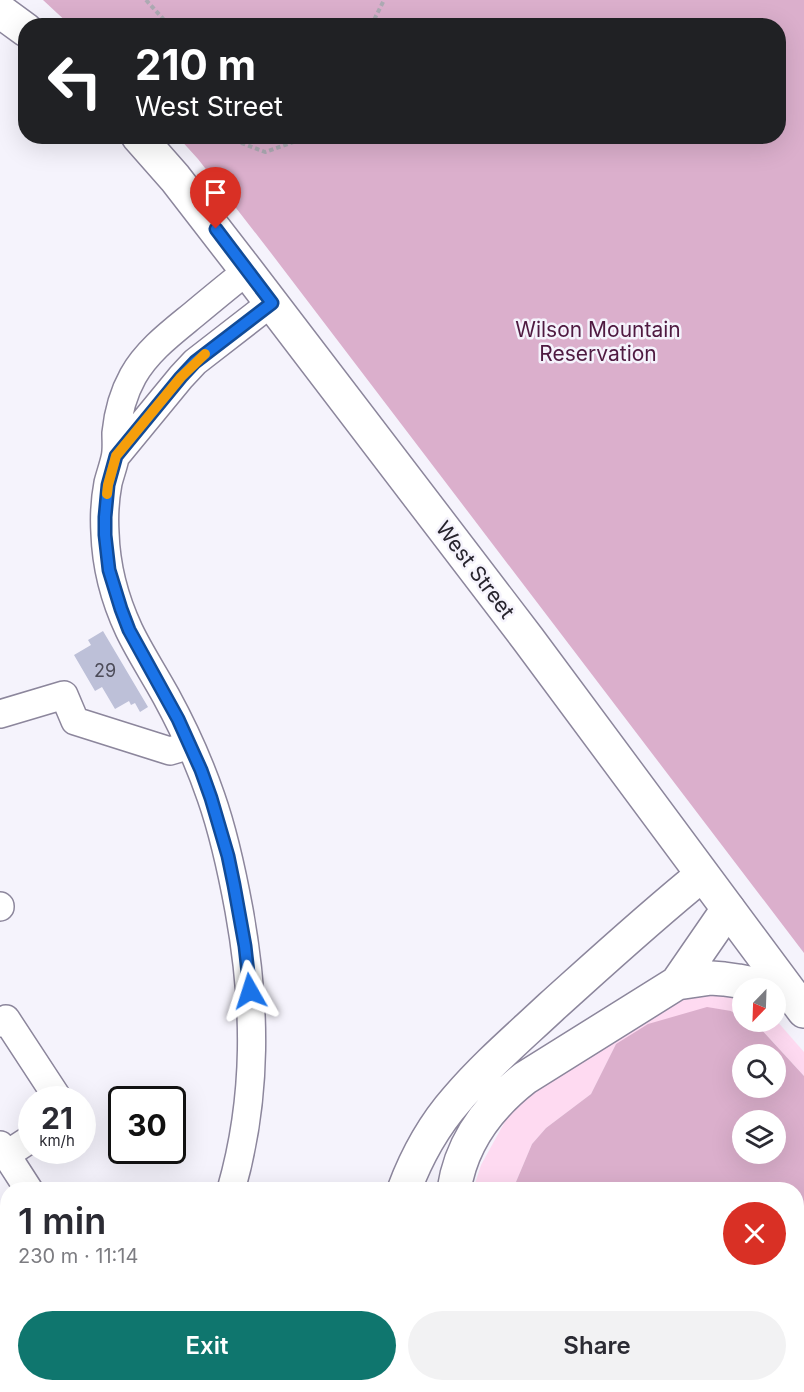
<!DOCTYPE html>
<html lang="en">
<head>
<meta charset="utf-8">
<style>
  body { margin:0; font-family:Inter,sans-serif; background:#f2f2f3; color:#2b2b33; height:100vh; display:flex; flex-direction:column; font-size:22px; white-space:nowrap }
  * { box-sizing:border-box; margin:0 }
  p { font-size:20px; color:#7c7c81 }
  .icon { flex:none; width:33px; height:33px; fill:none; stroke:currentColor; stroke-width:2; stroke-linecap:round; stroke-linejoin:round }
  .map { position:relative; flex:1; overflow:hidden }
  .details { position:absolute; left:0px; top:1182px; width:804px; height:210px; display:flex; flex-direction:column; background:#fff; border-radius:24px 24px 0 0; box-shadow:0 6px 24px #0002 }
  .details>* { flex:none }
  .hud { position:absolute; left:18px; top:18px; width:768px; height:126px; border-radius:24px; box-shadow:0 6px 24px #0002; background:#202124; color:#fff; overflow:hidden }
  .needle { width:39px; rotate:203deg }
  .buttons { position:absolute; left:732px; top:978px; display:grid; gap:12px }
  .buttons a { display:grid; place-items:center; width:54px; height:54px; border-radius:50%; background:#fff; box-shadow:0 6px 24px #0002; font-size:30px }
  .speed { position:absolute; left:18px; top:1086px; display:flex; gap:12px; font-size:30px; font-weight:700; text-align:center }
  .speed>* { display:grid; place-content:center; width:78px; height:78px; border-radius:50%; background:#fff; box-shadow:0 6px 24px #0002; line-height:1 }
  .speed small { font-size:15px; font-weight:400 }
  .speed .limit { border:3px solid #111; border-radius:9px; background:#fff; color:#111 }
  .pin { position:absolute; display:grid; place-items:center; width:51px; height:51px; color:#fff; margin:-62px -26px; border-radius:50% 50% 50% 0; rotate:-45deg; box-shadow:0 0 6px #0007 }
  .pin .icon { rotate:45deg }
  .me { position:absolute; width:66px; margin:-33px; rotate:354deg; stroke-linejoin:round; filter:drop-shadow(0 0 4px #0008) }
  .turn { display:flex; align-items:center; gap:21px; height:126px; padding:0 18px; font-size:27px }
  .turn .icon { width:78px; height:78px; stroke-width:2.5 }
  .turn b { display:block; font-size:42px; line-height:51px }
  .round { display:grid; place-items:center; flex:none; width:63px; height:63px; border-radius:32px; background:#f2f2f3 }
  .overview { display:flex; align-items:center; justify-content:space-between; height:102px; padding:0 18px }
  h1 { font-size:36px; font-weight:600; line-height:45px }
  .button { display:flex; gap:12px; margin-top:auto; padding:12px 18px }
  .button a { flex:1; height:69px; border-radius:36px; background:#0f766e; color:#fff; font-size:24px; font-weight:600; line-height:69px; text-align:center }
  .button a+a { background:#f2f2f3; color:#2b2b33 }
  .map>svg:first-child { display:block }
  .green { fill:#fedaf1 }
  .forest { fill:#dbafcc; fill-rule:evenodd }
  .building { fill:#bdc0d8 }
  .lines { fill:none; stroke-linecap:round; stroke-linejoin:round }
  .minor-casing { stroke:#8c869c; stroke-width:30 }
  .major-casing { stroke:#8c869c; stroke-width:36 }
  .highway-casing { stroke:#8c869c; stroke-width:36 }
  .path { stroke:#adaab3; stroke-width:4; stroke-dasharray:4.5 3; stroke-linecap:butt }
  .minor { stroke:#fff; stroke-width:27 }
  .major { stroke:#fff; stroke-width:33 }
  .highway { stroke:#fff; stroke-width:33 }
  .route-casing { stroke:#114b97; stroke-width:15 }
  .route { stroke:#1a73e8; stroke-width:10 }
  .slow { stroke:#f59e0b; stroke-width:10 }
  .labels { text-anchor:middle; stroke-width:5; stroke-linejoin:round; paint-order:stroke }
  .number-label { font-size:18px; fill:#4c4b58 }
  .park-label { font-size:21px; fill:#4f1a41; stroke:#f5f3fc }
  .street-label { font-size:21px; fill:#27242d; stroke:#f5f3fc }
</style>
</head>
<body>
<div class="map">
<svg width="804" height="1392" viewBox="0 0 804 1392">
  <rect width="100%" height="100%" fill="#f5f3fc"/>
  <path class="green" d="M 702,992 L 742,998 L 742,1018 L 731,1011 L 616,1044 L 591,1094 L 546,1128 L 532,1144 L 513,1189 L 473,1190 L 481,1165 L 508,1116 L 537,1088 L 663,1005 Z
    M 776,1020 L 804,1052 L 804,1076 L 760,1028 L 748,1022 L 776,1022 Z
    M 804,1302 L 804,1327 L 797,1334 L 796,1308 Z
    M 593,1385 L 685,1385 L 677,1387 L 628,1391 Z"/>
  <path class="forest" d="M 43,0 L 804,0 L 804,953 L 271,253 L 198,159 L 178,137 L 778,136 L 778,26 L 71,26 Z
    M 707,1007 L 731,1011 L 742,1018 L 742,1022 L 748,1022 L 760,1028 L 804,1076 L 804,1302 L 797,1308 L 796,1190 L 513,1189 L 532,1144 L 546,1128 L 591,1094 L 616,1044 L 648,1024 ZM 742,1054 L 776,1054 L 776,1088 L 742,1088 ZM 742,1120 L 776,1120 L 776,1154 L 742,1154 Z"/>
  <path class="building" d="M 103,631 L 148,707 L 140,712 L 135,703 L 131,705 L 129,701 L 115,709 L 102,687 L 95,691 L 74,655 L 91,645 L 88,640 Z
    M 192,1384 L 227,1384 L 231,1392 L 196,1392 Z"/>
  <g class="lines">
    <defs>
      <path id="minor" d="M 116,456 L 181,377 L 195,362 L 271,303
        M 0,714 L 64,695 L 75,721 L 170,751 L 190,745
        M 0,906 L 0,907
        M 0,1023 L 6,1019 L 59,1100
        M 0,1145 L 29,1190
        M 6,1155 L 32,1138
        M 231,1190 C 258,1096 256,1004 239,910 C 232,872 224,834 211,797 C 199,762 184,729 166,696 C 154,674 140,653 129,630 C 115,600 106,566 105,533 C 104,517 105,499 108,483 C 110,475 113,467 115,458 C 117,450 116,442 116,433 C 118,413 123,394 133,376 C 147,351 171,333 193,315 C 211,300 229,285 247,271
        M 137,1392 L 142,1384"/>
      <path id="major" d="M 0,11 L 26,30
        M 138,136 L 175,178 L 247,271 L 528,639 L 804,1011"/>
      <path id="highway" d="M 677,983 L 728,909
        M 404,1190 C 416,1158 434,1125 457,1099 C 485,1066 519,1037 551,1007 C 601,962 650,917 702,875
        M 454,1190 C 461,1143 489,1106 525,1078 L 677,983 L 711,978 L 724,979 L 738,981 L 773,988
        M 548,1384 L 565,1392
        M 361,1392 L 362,1384
        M 713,1392 L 741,1384
        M 796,1392 L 804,1385"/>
    </defs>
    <use href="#minor" class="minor-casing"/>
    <use href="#major" class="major-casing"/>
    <use href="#highway" class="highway-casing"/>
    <path class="path" d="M 146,0 L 166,22 L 168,26
      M 371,26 L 384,0
      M 228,136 L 231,139 L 265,152 L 299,140 L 303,136"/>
    <use href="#minor" class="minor"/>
    <use href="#major" class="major"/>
    <use href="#highway" class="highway"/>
  </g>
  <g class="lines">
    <defs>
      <path id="route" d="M 216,229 L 272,303 L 195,362 L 181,377 L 116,456 L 108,485 L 105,517 L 105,535 L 109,570 L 121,609 L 129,630 L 140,650 L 178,719 L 201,770 L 211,798 L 228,856 L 234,885 L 245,946 L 250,991"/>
    </defs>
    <use href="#route" class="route-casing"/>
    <use href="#route" class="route"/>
    <path class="slow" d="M 107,494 L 108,485 L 116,456 L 181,377 L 205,354"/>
  </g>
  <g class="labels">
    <g class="number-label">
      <text x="105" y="677">29</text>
    </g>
    <g class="park-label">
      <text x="598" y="337">Wilson Mountain<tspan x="598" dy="24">Reservation</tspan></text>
    </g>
    <g class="street-label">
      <text transform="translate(475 570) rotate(53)" y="7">West Street</text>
    </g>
  </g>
</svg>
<div class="buttons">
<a><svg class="needle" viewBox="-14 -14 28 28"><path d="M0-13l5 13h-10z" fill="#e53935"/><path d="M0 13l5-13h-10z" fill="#7c7c81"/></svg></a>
<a><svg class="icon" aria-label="search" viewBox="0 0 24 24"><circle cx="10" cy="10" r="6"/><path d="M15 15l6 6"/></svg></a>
<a><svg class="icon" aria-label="layers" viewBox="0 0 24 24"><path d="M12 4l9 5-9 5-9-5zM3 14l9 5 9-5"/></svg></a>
</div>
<div class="speed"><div>21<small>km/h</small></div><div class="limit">30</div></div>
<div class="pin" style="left:216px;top:229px;background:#d93025"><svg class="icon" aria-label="arrive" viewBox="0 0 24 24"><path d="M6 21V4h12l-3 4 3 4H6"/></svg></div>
<svg class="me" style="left:250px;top:991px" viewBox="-20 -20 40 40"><path d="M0-17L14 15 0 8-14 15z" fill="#1a73e8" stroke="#fff" stroke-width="4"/></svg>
<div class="hud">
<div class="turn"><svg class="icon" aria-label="left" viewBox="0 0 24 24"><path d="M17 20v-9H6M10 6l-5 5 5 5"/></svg><div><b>210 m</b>West Street</div></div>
</div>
<section class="details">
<div class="overview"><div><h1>1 min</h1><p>230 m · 11:14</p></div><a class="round" style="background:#d93025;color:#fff"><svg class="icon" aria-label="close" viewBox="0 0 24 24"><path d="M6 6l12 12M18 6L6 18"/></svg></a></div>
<div class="button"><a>Exit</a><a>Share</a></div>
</section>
</div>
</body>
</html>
